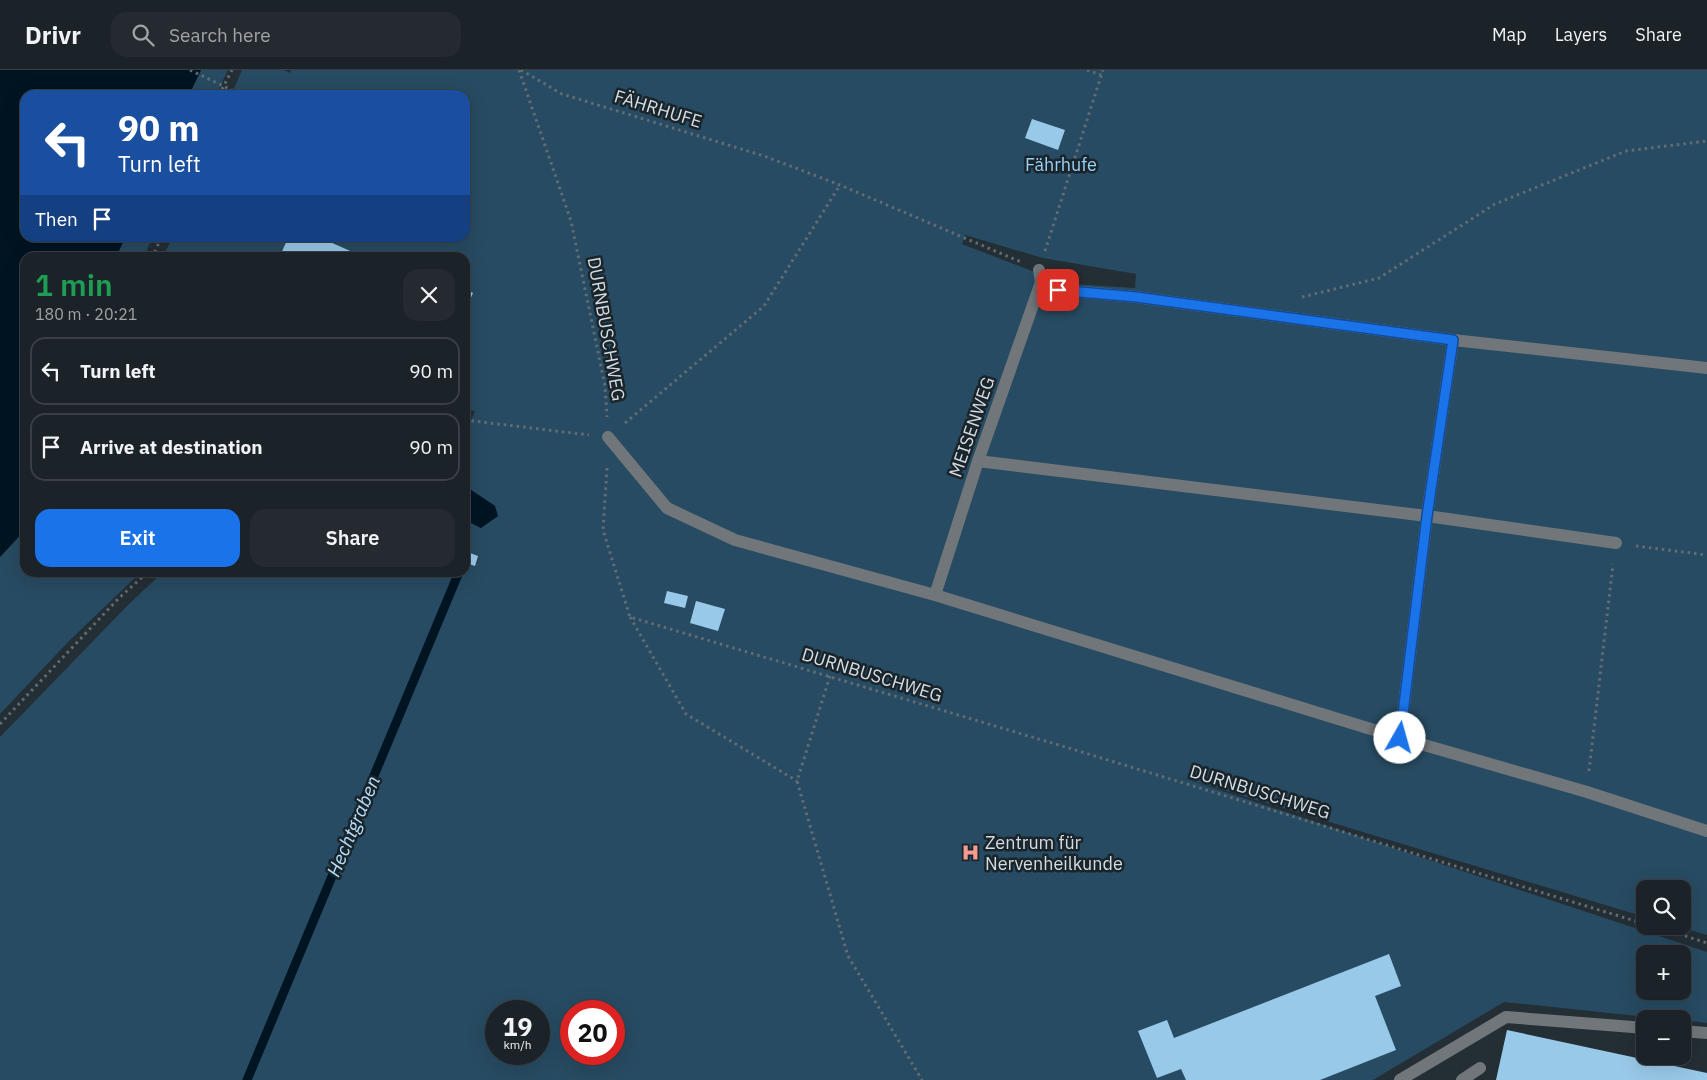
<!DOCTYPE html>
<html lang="en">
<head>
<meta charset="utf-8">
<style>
  body { margin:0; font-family:"IBM Plex Sans",sans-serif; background:#242a30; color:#f1f3f6; height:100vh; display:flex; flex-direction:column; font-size:19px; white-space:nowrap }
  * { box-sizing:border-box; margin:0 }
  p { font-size:16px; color:#a0a4a8 }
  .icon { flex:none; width:28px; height:28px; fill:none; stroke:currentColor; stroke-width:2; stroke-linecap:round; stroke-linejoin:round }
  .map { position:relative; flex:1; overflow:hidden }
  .side { position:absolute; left:20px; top:182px; width:450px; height:325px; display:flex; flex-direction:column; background:#1b2228; border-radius:15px; box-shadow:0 5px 20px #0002,0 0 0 1px #393f45 }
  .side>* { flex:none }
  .hud { position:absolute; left:20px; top:20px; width:450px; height:152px; border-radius:15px; box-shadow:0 5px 20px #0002,0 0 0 1px #393f45; background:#1a4fa0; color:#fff; overflow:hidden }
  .buttons { position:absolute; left:1636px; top:810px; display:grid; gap:10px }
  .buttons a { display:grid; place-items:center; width:55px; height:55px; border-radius:10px; background:#1b2228; box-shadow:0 5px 20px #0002,0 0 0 1px #393f45; font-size:25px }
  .speed { position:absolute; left:485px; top:930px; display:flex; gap:10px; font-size:25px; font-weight:700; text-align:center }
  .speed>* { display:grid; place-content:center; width:65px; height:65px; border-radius:50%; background:#1b2228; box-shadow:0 5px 20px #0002,0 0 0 1px #393f45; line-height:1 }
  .speed small { font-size:12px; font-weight:400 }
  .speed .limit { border:8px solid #d22; background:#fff; color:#111 }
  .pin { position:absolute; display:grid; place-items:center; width:42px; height:42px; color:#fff; margin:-21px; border-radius:10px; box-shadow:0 2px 8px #0006 }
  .me { position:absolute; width:55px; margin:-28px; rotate:7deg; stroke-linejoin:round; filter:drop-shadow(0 0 4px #0008) }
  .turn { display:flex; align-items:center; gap:18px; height:105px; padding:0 15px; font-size:22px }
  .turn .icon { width:65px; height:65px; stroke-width:2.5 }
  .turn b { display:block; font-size:35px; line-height:42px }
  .then { display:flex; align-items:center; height:48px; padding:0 15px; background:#0003; gap:10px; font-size:19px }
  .round { display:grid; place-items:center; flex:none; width:52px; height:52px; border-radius:15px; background:#242a30 }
  .head { display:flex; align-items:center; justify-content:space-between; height:85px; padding:0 15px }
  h1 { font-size:30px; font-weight:600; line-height:38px; color:#1e9e55 }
  .cta { display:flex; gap:10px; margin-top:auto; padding:10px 15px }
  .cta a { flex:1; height:58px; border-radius:15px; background:#1a73e8; color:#fff; font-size:20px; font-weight:600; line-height:58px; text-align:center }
  .cta a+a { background:#242a30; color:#f1f3f6 }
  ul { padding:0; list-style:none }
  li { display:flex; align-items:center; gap:15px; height:68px; margin:0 10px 8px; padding:0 5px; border:2px solid #393f45; border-radius:15px }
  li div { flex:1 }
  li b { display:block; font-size:19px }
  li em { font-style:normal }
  header { display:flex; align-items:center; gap:30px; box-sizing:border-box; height:70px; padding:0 25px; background:#1b2228; border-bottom:1px solid #393f45 }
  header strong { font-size:24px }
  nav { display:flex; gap:28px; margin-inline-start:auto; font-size:18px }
  .search { width:350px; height:45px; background:#242a30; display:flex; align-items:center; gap:12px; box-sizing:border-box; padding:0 18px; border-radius:15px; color:#a0a4a8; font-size:19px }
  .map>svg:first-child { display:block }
  .green { fill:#274b62; fill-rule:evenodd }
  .water { fill:#001422 }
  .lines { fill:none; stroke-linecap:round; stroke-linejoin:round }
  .stream { stroke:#001422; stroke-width:9 }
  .building { fill:#99c9e9 }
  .path { stroke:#636c72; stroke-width:3; stroke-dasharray:2.5 4; stroke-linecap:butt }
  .minor { stroke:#71767a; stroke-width:12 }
  .route-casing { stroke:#114b97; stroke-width:12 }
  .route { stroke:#1a73e8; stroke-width:9 }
  .labels { text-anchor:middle; stroke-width:5; stroke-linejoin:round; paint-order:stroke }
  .street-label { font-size:18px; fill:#d5dce1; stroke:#1a242b }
  .park-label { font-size:18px; fill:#99d1f7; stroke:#1a242b }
  .poi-label { font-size:18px; fill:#d5dce1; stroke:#1a242b; text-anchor:start }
  .water-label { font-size:19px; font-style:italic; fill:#b7e1fe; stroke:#1a242b }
</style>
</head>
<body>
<header>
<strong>Drivr</strong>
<div class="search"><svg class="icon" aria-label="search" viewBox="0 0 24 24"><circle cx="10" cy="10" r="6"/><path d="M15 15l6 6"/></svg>Search here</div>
<nav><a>Map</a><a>Layers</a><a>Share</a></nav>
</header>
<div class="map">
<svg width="1707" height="1010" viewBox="0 0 1707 1010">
  <rect width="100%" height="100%" fill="#242e35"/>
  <path class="green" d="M 201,0 L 228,0 L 216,25 L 189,25 Z
    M 242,0 L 284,0 L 290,3 L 291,0 L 1707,0 L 1707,865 L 1677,856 L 1682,856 L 1682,819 L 1645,819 L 1645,847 L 1180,707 L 1707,882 L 1707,953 L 1683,950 L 1682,949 L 1666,949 L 1504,932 L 1373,1010 L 0,1010 L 0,667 L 129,534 L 162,503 L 465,502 L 465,450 L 481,458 L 495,436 L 465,416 L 465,361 L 467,361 L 475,341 L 465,339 L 465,188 L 163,187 L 172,168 L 465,168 L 465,25 L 231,25 ZM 965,165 L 1043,188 L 1136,204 L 1135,218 L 1041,212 L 1032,201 L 962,174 ZM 1645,884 L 1682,884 L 1682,921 L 1645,921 ZM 496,941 L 539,941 L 539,984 L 496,984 ZM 571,941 L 614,941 L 614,984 L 571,984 Z
    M 125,168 L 152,168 L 144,187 L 116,187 Z
    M 25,460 L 25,502 L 140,503 L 68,572 L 0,644 L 0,487 Z"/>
  <path class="water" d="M 0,0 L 201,0 L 189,25 L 25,25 L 25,168 L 125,168 L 116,187 L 25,188 L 25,460 L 0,487 Z
    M 465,416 L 495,436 L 498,446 L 481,458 L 465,450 Z"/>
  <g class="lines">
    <path class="stream" d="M 247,1010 L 459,502"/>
  </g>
  <path class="building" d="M 1032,49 L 1065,60 L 1058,80 L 1025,68 Z
    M 288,168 L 321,168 L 366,188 L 279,188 Z
    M 465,219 L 473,223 L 465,241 Z
    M 470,483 L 478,486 L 475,496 L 466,493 Z
    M 667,521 L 688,526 L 685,538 L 664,533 Z
    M 696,531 L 725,539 L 718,561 L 690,553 Z
    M 1389,884 L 1401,916 L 1375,926 L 1396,980 L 1320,1010 L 1186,1010 L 1181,999 L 1157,1008 L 1138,961 L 1167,950 L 1174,968 Z
    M 1507,960 L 1707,1003 L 1707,1010 L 1496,1010 Z"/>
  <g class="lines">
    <path class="path" d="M 190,0 L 242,25
      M 519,0 L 571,151 L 605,316 L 607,347
      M 521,0 L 562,24 L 764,86 L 840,115 L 1021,192
      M 1087,0 L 1101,5
      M 219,25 L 232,0
      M 1045,181 L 1103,0
      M 152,188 L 161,168
      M 1302,227 L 1379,208 L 1495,134 L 1626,81 L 1707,71
      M 465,350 L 589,365
      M 625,353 L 764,236 L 840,115
      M 607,398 L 603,460 L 630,547 L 1072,679 L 1645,854
      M 1636,476 L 1707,485
      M 630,547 L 686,644 L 797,711
      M 830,606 L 797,711 L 848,886 L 922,1010
      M 0,654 L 119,528 L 148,502
      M 1589,701 L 1613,494
      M 1654,856 L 1707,873"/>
    <path class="minor" d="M 1039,218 L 1136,227 L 1453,270 L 1707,298
      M 608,367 L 667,438 L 735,470 L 935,525 L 1400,668 L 1587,722 L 1707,761
      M 978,391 L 1427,446 L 1616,473
      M 935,525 L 978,391 L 1041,212 L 1039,200
      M 1400,668 L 1427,446 L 1453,270
      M 1682,961 L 1707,963
      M 1400,1010 L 1506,947 L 1645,958
      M 1462,1010 L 1480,998"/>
  </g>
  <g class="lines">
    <defs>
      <path id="route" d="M 1058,220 L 1136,227 L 1453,270 L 1427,446 L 1400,668"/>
    </defs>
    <use href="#route" class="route-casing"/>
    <use href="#route" class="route"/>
  </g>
  <defs>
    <symbol id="hospital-bare" viewBox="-9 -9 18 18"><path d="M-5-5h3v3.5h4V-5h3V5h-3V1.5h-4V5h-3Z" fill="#f59c91" stroke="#1a242b" stroke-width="2.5" paint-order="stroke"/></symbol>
  </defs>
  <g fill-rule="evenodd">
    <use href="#hospital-bare" x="958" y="770" width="25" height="25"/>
  </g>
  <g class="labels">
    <g class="street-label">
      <text transform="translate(658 39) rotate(17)" y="6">FÄHRHUFE</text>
      <text transform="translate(606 259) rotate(80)" y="6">DURNBUSCHWEG</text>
      <text transform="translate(972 357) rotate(-71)" y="6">MEISENWEG</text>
      <text transform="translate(872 605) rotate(17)" y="6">DURNBUSCHWEG</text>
      <text transform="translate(1260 722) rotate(17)" y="6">DURNBUSCHWEG</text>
    </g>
    <g class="park-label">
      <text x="1061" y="101">Fährhufe</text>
    </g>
    <g class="poi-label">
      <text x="985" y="779">Zentrum für<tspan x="985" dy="21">Nervenheilkunde</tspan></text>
    </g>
    <g class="water-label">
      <text transform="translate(353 756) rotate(-67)" y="7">Hechtgraben</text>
    </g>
  </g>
</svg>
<div class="buttons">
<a><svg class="icon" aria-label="search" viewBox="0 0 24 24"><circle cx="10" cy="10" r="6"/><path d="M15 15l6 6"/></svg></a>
<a>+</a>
<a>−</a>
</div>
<div class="speed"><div>19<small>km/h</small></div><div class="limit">20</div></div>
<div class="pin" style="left:1058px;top:220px;background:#d93025"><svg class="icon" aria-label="arrive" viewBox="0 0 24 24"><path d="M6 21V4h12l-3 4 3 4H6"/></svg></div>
<svg class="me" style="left:1400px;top:668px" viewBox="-20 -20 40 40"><circle r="19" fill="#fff"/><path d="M0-13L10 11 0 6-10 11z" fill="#1a73e8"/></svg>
<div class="hud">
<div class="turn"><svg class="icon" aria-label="left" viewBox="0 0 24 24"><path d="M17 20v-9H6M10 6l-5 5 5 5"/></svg><div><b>90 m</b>Turn left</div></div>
<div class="then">Then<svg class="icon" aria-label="arrive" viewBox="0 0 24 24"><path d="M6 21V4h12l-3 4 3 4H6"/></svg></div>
</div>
<section class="side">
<div class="head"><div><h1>1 min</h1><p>180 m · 20:21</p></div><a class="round"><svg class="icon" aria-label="close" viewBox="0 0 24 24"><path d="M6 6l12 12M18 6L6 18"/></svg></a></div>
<ul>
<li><svg class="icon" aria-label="left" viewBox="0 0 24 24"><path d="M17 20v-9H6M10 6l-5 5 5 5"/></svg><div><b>Turn left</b></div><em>90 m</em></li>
<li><svg class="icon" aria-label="arrive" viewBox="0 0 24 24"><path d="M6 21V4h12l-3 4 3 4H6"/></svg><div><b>Arrive at destination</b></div><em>90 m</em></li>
</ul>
<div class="cta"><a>Exit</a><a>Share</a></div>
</section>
</div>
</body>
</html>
